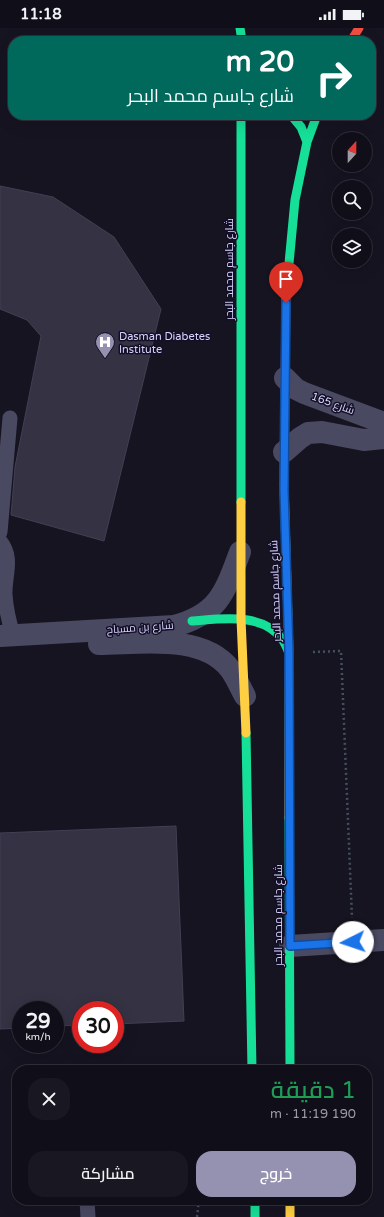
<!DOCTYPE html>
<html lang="ar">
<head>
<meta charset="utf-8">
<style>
  body { margin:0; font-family:"Varela Round",Cairo,sans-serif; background:#191822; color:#f1f3f6; direction:rtl; height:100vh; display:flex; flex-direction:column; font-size:15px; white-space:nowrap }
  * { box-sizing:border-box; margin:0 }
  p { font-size:13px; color:#9c9ca2 }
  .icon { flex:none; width:22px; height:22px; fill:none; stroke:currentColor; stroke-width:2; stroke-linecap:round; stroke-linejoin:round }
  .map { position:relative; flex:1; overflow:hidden; direction:ltr }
  .sheet { position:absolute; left:12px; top:1037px; width:360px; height:140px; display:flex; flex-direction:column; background:#100f19; border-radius:16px; box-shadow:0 4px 16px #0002,0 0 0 1px #302f38; direction:rtl }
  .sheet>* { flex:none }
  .banner { position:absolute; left:8px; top:8px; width:368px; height:84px; border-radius:16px; box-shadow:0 4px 16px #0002,0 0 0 1px #302f38; direction:rtl; background:#00695c; color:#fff; overflow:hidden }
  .needle { width:26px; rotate:21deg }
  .tools { position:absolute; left:332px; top:104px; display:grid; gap:8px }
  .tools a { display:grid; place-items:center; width:40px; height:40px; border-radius:50%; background:#100f19; box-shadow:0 4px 16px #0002,0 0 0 1px #302f38; font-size:20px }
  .speed { position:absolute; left:12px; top:973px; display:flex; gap:8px; font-size:20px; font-weight:700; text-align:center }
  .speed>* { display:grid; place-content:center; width:52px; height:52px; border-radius:50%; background:#100f19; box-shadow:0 4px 16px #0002,0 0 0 1px #302f38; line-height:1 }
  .speed small { font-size:10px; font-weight:400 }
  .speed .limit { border:6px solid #d22; background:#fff; color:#111 }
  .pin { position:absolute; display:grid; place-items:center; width:34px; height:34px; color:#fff; margin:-41px -17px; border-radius:50% 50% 50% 0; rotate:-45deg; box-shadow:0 0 4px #0007 }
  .pin .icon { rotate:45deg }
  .me { position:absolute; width:44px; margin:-22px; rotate:266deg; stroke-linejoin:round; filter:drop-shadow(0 0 3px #0008) }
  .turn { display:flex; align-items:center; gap:14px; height:84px; padding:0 16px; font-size:18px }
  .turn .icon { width:52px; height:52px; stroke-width:2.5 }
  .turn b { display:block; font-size:28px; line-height:34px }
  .round { display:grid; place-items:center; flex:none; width:42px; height:42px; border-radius:16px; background:#191822 }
  .head { display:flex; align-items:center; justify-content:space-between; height:68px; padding:0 16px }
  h1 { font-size:24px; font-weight:600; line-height:30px; color:#1e9e55 }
  .button { display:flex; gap:8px; margin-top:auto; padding:8px 16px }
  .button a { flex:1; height:46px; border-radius:16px; background:#9591b1; color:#fff; font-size:16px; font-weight:600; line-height:46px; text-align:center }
  .button a+a { background:#191822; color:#f1f3f6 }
  .status { display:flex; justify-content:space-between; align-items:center; height:28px; padding:0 20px; background:#100f19; direction:ltr }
  .status svg { height:11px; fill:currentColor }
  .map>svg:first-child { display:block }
  .building { fill:#343243; stroke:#433f54 }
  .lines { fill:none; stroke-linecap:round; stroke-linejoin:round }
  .path { stroke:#44505f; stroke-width:2.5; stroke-dasharray:2 3; stroke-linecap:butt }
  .lane { stroke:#4a4962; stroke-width:15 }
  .street { stroke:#4a4962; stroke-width:22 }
  .fast { stroke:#16e098; stroke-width:9 }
  .slow { stroke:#ffcf43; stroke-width:9 }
  .jam { stroke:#f24e42; stroke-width:9 }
  .route-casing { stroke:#114b97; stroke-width:10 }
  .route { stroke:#1a73e8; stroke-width:7 }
  .labels { text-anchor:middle; stroke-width:3; stroke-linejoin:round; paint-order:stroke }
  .street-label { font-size:11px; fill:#d9d4ff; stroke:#130f26 }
  .poi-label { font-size:11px; fill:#d9d4ff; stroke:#130f26; text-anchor:start }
</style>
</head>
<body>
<div class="status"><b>11:18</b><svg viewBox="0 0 49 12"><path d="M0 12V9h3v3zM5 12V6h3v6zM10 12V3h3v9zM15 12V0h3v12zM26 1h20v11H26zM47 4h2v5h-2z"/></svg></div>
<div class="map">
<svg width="384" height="1189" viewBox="0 0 384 1189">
  <rect width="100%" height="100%" fill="#161421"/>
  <path class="building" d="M 0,158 L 53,169 L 114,209 L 161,281 L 104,513 L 11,487 L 15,439 L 41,308 L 27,292 L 0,281 Z
    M 176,798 L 184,993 L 115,996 L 115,982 L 81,982 L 81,997 L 55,998 L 55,982 L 21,982 L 21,1000 L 0,1001 L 0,805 Z"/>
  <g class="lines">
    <path class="path" d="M 313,624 L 341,623 L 352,890
      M 197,1189 L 199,1172"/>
    <path class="lane" d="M 0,504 L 10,390
      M 0,513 C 14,530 4,548 5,567 C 6,581 9,594 13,607
      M 87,1172 L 88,1189"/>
    <path class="street" d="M 285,350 L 296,361 L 304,365 L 384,395
      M 284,424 L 300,410 L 308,405 L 322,404 L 364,412 L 384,410
      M 0,608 L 174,598 C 219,586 225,564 240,524
      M 99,616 C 140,616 202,605 230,641 C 236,649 240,659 245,668
      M 290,918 L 384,912"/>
    <path class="fast" d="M 240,0 L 242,13
      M 241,87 L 241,474
      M 291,87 L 301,99 L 307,114
      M 286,267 L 295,172 L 307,114 L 317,87
      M 192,593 C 221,591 262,584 282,611 C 285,615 287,620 289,625
      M 246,705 L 252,1042
      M 289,790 L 290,1042
      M 255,1172 L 255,1189"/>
    <path class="slow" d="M 284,455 L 289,625 L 289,790
      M 241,474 L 241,591 L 246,705
      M 290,1172 L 290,1189"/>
    <path class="jam" d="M 351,13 L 359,0
      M 284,455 L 286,267"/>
  </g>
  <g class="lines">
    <defs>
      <path id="route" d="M 286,275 L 284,462 L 289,625 L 290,918 L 353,914"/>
    </defs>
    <use href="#route" class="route-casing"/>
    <use href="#route" class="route"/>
  </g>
  <defs>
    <symbol id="hospital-pin" viewBox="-11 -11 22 30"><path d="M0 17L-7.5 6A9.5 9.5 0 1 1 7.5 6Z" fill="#9591b1" stroke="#130f26"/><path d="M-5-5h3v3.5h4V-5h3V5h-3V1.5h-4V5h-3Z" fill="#fff"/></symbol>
  </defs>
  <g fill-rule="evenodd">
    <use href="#hospital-pin" x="94" y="303" width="22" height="30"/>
  </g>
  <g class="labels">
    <g class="street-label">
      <text transform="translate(229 241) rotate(-90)" y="4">شارع جاسم محمد البحر</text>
      <text transform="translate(333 375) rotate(20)" y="4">شارع 165</text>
      <text transform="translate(275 563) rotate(-92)" y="4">شارع جاسم محمد البحر</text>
      <text transform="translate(140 599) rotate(-4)" y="4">شارع بن مسباح</text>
      <text transform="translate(278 887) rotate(-90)" y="4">شارع جاسم محمد البحر</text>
    </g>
    <g class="poi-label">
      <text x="119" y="312">Dasman Diabetes<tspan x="119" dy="13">Institute</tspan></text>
    </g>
  </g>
</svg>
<div class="tools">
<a><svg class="needle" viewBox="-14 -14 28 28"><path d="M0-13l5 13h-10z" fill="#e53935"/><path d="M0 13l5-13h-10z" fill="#9c9ca2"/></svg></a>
<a><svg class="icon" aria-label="search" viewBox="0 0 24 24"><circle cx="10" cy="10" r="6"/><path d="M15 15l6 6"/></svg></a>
<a><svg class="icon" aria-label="layers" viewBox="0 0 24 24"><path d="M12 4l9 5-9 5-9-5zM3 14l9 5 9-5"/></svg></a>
</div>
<div class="speed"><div>29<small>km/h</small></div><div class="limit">30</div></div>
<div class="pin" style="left:286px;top:275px;background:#d93025"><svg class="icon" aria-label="arrive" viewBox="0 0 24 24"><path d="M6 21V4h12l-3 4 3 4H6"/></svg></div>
<svg class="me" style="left:353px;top:914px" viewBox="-20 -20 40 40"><circle r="19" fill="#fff"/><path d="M0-13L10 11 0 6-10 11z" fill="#1a73e8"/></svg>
<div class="banner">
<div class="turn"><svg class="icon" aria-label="right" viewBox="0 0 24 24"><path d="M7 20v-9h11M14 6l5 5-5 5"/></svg><div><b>20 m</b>شارع جاسم محمد البحر</div></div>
</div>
<section class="sheet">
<div class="head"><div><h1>1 دقيقة</h1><p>190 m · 11:19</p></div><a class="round"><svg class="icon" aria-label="close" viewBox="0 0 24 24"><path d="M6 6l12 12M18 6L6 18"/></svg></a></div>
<div class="button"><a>خروج</a><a>مشاركة</a></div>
</section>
</div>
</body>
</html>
